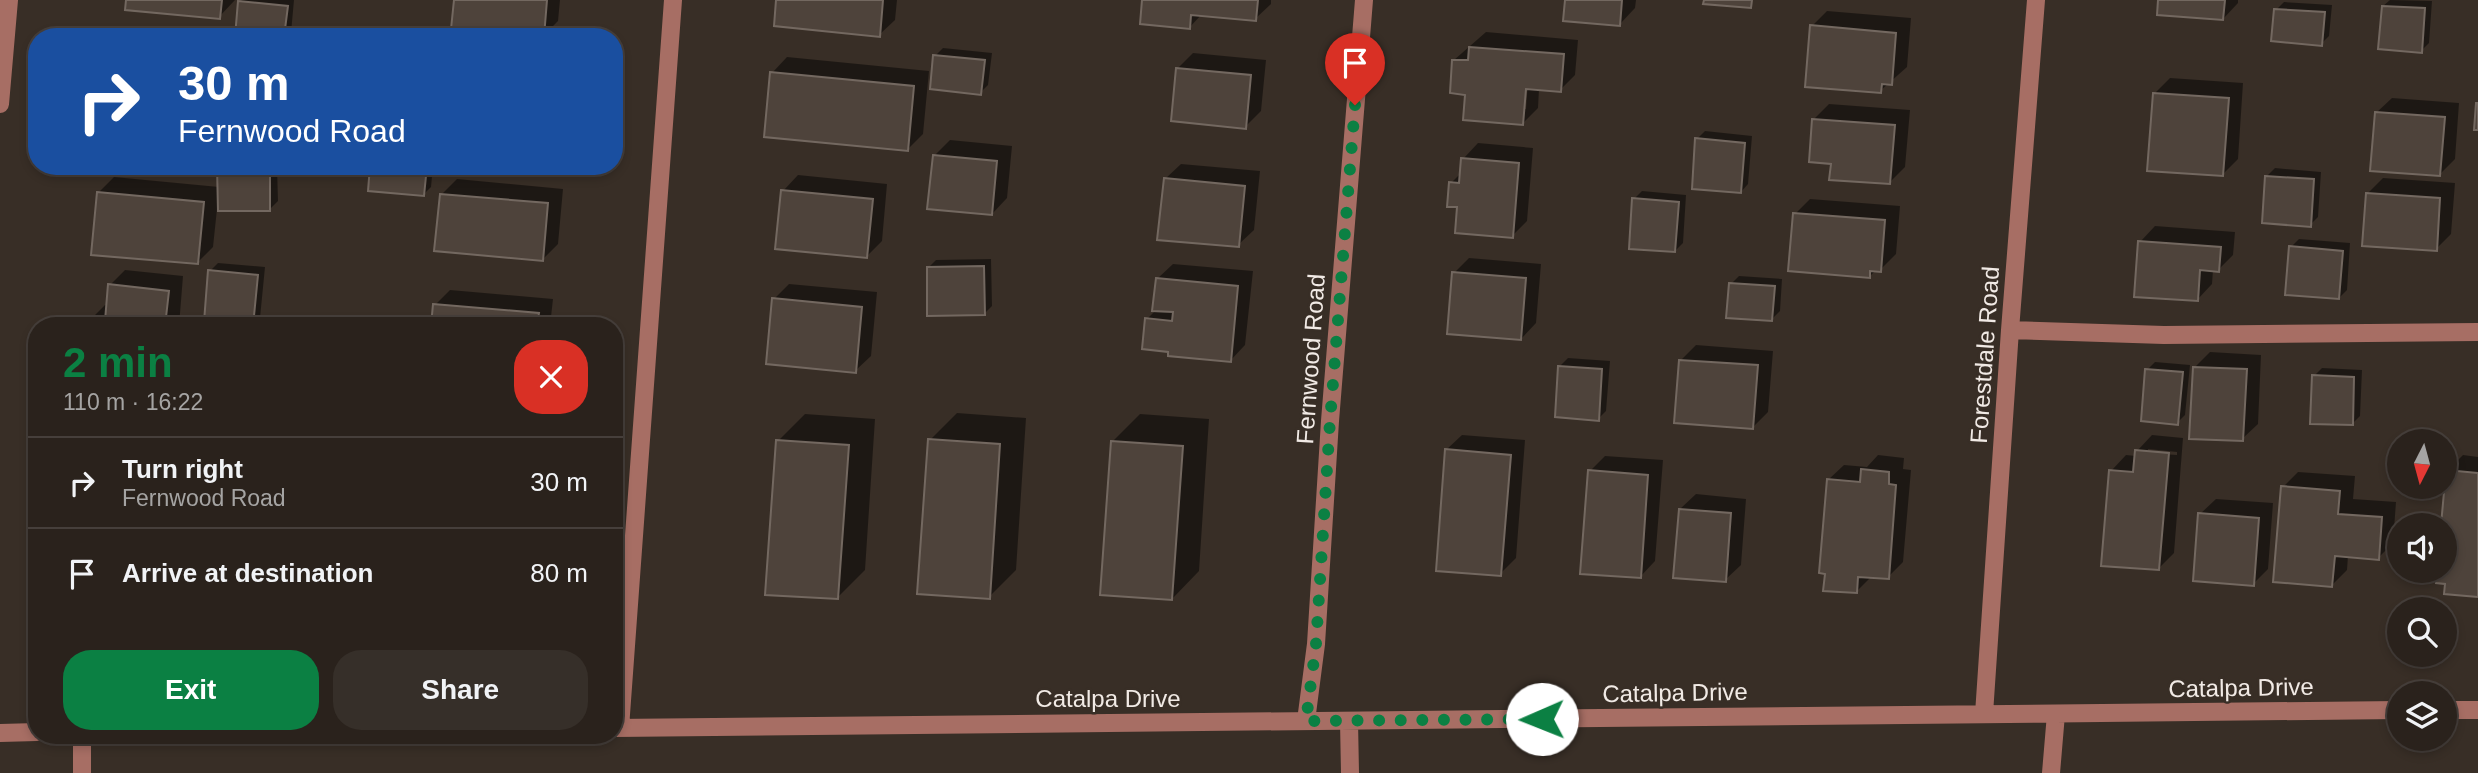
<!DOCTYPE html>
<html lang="en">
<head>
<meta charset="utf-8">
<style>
  body { margin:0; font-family:Arial,sans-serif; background:#362f29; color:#f1f3f6; height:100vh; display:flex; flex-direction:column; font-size:26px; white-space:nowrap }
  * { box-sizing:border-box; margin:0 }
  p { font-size:23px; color:#a5a4a3 }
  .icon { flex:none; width:38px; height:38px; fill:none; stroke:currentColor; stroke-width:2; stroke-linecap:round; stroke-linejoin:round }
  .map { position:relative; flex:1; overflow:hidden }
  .side { position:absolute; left:28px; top:317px; width:595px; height:427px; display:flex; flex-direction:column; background:#2a221c; border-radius:28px; box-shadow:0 4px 10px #0003,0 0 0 2px #463f3b }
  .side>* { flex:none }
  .top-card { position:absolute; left:28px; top:28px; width:595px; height:147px; border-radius:28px; box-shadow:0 4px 10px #0003,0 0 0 2px #463f3b; background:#1a4fa0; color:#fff; overflow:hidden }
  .needle { width:46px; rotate:186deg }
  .buttons { position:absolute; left:2387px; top:429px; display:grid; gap:14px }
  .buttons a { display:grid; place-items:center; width:70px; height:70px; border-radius:50%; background:#2a221c; box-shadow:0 4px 10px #0003,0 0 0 2px #463f3b; font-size:35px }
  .pin { position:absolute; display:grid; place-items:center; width:60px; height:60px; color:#fff; margin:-72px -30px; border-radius:50% 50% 50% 0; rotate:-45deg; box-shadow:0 0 7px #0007 }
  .pin .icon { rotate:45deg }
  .me { position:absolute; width:77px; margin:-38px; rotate:269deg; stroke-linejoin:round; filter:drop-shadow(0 0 5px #0008) }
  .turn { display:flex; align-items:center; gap:24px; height:147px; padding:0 35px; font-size:32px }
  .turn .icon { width:91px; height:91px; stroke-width:2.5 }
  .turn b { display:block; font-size:49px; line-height:60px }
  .round { display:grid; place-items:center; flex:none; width:74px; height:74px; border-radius:28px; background:#362f29 }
  .summary { display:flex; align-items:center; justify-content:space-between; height:119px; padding:0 35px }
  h1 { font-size:42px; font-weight:600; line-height:52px; color:#0b8043 }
  .button { display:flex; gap:14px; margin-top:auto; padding:14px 35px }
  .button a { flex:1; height:80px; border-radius:28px; background:#0b8043; color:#fff; font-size:28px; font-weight:600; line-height:80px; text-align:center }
  .button a+a { background:#362f29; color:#f1f3f6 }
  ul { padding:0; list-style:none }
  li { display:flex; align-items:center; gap:21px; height:91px; padding:0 35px; border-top:2px solid #463f3b }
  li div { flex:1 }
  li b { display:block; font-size:26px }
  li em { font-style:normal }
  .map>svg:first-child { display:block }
  .shadow { fill:#0007; fill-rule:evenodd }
  .building { fill:#4e433b; stroke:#736860; stroke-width:2 }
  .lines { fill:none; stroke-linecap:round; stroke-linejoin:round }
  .minor { stroke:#a76e64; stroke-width:18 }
  .route { stroke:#0b8043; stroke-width:12; stroke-dasharray:0 21.6 }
  .labels { text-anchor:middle; stroke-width:5; stroke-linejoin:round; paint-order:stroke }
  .street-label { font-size:24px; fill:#f1eae5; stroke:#382e26 }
</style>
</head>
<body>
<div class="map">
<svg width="2478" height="773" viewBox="0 0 2478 773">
  <rect width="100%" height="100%" fill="#382e26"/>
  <path class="shadow" d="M 128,0 L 235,0 L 219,17 Z
    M 242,0 L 294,0 L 291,33 L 287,37 L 244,37 L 240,2 Z
    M 455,0 L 560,0 L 558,21 L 543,36 Z
    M 778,0 L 897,0 L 895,20 L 879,35 Z
    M 1144,0 L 1271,0 L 1271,4 L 1255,19 L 1202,14 L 1189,28 Z
    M 1566,0 L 1636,0 L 1635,8 L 1620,24 Z
    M 2160,0 L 2238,0 L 2238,3 L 2223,19 Z
    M 2390,0 L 2432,1 L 2429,43 L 2421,51 L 2383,6 Z
    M 2284,2 L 2332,5 L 2329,36 L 2321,44 L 2276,10 Z
    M 1827,11 L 1911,18 L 1907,67 L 1880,91 L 1812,26 Z
    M 1486,32 L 1578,40 L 1575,75 L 1560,90 L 1539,89 L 1538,108 L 1523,123 L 1467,93 L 1454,60 ZM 1525,80 L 1528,81 L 1526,109 L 1523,109 Z
    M 943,48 L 992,53 L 988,85 L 980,93 L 935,56 Z
    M 1193,53 L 1266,60 L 1261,111 L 1245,127 L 1177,69 Z
    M 787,57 L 929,71 L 923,134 L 907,150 L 772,73 Z
    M 2170,78 L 2243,83 L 2238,159 L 2223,174 L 2155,93 Z
    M 2392,98 L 2459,103 L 2455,159 L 2440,174 L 2376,113 Z
    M 1829,104 L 1910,110 L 1905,167 L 1889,183 L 1833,162 L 1814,119 Z
    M 1705,131 L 1752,136 L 1748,184 L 1741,192 L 1697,139 Z
    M 950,140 L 1012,146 L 1007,198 L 992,214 L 934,156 Z
    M 1478,143 L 1533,148 L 1527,221 L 1512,236 L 1459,206 L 1451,183 L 1462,172 L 1463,159 Z
    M 1181,164 L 1260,171 L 1254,230 L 1238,245 L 1165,179 Z
    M 219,166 L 277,166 L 278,201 L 270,209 L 217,209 L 213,247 L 198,262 L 99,192 L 114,177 L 219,187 Z
    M 372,166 L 433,166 L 431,187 L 423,195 Z
    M 2275,168 L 2321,172 L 2318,217 L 2310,225 L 2267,176 Z
    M 798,175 L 887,184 L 882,241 L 867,256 L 783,191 Z
    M 2383,178 L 2455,183 L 2451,234 L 2436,249 L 2367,194 Z
    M 457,179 L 563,189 L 558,244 L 542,260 L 441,195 Z
    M 1642,191 L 1686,195 L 1683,243 L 1675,251 L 1634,199 Z
    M 1810,199 L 1900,206 L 1896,254 L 1880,270 L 1876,270 L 1870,276 L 1795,214 Z
    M 2155,226 L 2235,232 L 2233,255 L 2218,270 L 2213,270 L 2212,284 L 2197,300 L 2140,242 Z
    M 2299,239 L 2350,243 L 2347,290 L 2339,298 L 2291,247 Z
    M 1469,258 L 1541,264 L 1536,323 L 1521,339 L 1454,273 Z
    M 991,259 L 992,306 L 984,314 L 928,268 L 936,260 Z
    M 218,263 L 265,267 L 260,318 L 253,326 L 210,271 Z
    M 1173,264 L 1253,271 L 1245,345 L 1230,361 L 1147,319 L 1154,312 L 1157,279 Z
    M 125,270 L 183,276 L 179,326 L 89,326 L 90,320 L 105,305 L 108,305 L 110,285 Z
    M 1739,276 L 1782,279 L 1780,311 L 1772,319 L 1731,284 Z
    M 789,284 L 877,292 L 871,356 L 855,371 L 774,299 Z
    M 450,290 L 553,299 L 550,326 L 396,326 L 402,319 L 433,322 L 435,305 Z
    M 1696,345 L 1773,351 L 1768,412 L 1753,427 L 1681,360 Z
    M 2210,352 L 2261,355 L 2258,424 L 2242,439 L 2194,368 Z
    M 1568,358 L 1610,361 L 1606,411 L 1598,419 L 1560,366 Z
    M 2155,362 L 2190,365 L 2185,415 L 2177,423 L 2147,370 Z
    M 2322,368 L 2362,370 L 2360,416 L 2352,424 L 2314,376 Z
    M 957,413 L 1026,418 L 1016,570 L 989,597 L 930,440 Z
    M 805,414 L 875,419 L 865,570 L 838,597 L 778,441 Z
    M 1140,414 L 1209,419 L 1199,571 L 1172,599 L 1113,441 Z
    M 1462,435 L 1525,440 L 1516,558 L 1500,574 L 1446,450 Z
    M 2152,435 L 2183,438 L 2174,553 L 2159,568 L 2111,471 L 2126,455 L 2136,456 L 2137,451 ZM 2148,449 L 2177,452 L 2177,455 L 2148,453 Z
    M 1878,455 L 1904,458 L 1903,469 L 1911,470 L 1903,562 L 1888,577 L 1872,576 L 1856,592 L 1828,480 L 1844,465 L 1867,467 Z
    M 2463,455 L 2478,457 L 2478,595 L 2445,570 L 2445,525 L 2443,525 L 2447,471 Z
    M 1605,456 L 1663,460 L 1655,561 L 1640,577 L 1590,471 Z
    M 2298,472 L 2355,476 L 2353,499 L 2396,502 L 2393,543 L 2378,558 L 2348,556 L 2347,570 L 2332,585 L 2283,487 Z
    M 1696,494 L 1746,499 L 1741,565 L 1725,580 L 1680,509 Z
    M 2216,499 L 2273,503 L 2268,569 L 2253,584 L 2200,514 Z"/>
  <path class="building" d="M 126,0 L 222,0 L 220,19 L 125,10 Z
    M 454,0 L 547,0 L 544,37 L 451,29 Z
    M 776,0 L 883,0 L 880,37 L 774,26 Z
    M 1142,0 L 1258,0 L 1256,21 L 1191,15 L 1190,29 L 1140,24 Z
    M 1565,0 L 1622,0 L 1620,26 L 1563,21 Z
    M 1704,0 L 1752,0 L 1751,8 L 1703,4 Z
    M 2158,0 L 2225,0 L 2223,20 L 2157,15 Z
    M 238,1 L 288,6 L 284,37 L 235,37 Z
    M 2382,6 L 2425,8 L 2422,53 L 2378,49 Z
    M 2274,9 L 2325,12 L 2322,46 L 2271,41 Z
    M 1810,25 L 1896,33 L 1892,85 L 1882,84 L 1881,93 L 1805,87 Z
    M 1469,47 L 1564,54 L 1561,92 L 1526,89 L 1523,125 L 1463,120 L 1465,95 L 1450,93 L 1452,60 L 1468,60 Z
    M 933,55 L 985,60 L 981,95 L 930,89 Z
    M 1176,68 L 1251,75 L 1246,129 L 1171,121 Z
    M 770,72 L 914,86 L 908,151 L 764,137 Z
    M 2153,93 L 2229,98 L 2223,176 L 2147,171 Z
    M 2476,103 L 2478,103 L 2478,130 L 2474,130 Z
    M 2375,112 L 2445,117 L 2440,176 L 2370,171 Z
    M 1812,119 L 1895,125 L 1890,184 L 1829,180 L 1831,164 L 1809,162 Z
    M 1695,138 L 1745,143 L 1741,193 L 1692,189 Z
    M 933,155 L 997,161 L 992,215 L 927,209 Z
    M 1461,158 L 1519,163 L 1513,238 L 1455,233 L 1457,207 L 1447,207 L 1449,182 L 1459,183 Z
    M 217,166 L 270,166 L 270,211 L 218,211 Z
    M 370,166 L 427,166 L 424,196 L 368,191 Z
    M 2265,176 L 2314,179 L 2311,227 L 2262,223 Z
    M 1164,178 L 1245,186 L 1239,247 L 1157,240 Z
    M 781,190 L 873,199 L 867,258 L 775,249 Z
    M 97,192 L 204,202 L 198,264 L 91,255 Z
    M 2366,193 L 2440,198 L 2437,251 L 2362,246 Z
    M 440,194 L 548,203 L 543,261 L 434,251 Z
    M 1632,198 L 1679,202 L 1675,252 L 1629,249 Z
    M 1793,213 L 1885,220 L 1881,272 L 1870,271 L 1870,278 L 1788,271 Z
    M 2138,241 L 2221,247 L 2219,272 L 2200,270 L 2198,301 L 2134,297 Z
    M 2289,246 L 2343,251 L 2339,299 L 2285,295 Z
    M 984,266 L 985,315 L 927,316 L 927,267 Z
    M 208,270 L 258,275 L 253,326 L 204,322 Z
    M 1452,272 L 1526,278 L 1521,340 L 1447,334 Z
    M 1156,278 L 1238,286 L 1231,362 L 1168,356 L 1168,352 L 1142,349 L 1145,318 L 1172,321 L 1173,312 L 1152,311 Z
    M 1729,283 L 1775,286 L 1772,321 L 1726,318 Z
    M 108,284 L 169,291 L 165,326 L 87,326 L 88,319 L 105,321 Z
    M 772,298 L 862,307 L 856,373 L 766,364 Z
    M 433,304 L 539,313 L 537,326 L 431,326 Z
    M 1679,360 L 1758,365 L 1753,429 L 1674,423 Z
    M 1558,366 L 1602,369 L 1599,421 L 1555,417 Z
    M 2193,367 L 2247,369 L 2243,441 L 2189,439 Z
    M 2145,369 L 2183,372 L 2178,425 L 2141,421 Z
    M 2312,375 L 2354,377 L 2353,425 L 2310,424 Z
    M 928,439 L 1000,444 L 990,599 L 917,594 Z
    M 776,440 L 849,445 L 838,599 L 765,595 Z
    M 1111,441 L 1183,446 L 1172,600 L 1100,595 Z
    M 1445,449 L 1511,455 L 1501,576 L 1436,571 Z
    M 2135,450 L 2169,453 L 2159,570 L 2101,566 L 2109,470 L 2133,472 Z
    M 1861,469 L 1889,472 L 1889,484 L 1896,485 L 1889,579 L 1858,577 L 1857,593 L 1823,591 L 1825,574 L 1819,573 L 1827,479 L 1860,482 Z
    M 1588,470 L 1648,475 L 1641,578 L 1580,574 Z
    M 2446,470 L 2478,473 L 2478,597 L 2444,594 L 2445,584 L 2436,583 L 2437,570 L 2445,570 L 2445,525 L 2441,525 Z
    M 2281,486 L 2340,491 L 2338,514 L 2382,517 L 2379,560 L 2335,556 L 2332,587 L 2273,582 Z
    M 1679,509 L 1731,513 L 1726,582 L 1673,578 Z
    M 2198,513 L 2259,518 L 2254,586 L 2193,581 Z"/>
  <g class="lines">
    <path class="minor" d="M 0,104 L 9,0
      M 2010,330 L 2164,335 L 2478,332
      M 2445,710 L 2478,710
      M 1984,714 L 2010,330 L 2036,0
      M 1306,721 L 1316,644 L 1330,421 L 1364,0
      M 1349,721 L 1350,773
      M 614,728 L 2399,710
      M 620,728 L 673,0
      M 0,733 L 37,732
      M 82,773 L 82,735
      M 2051,773 L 2056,714"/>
  </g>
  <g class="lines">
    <path class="route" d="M 1355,105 L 1330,421 L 1316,644 L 1306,721 L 1542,719"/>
  </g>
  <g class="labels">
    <g class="street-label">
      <text transform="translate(1985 355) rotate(-86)" y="8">Forestdale Road</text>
      <text transform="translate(1311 359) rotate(-86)" y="8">Fernwood Road</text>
      <text transform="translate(2241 688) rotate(-1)" y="8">Catalpa Drive</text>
      <text transform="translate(1675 693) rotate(-1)" y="8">Catalpa Drive</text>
      <text x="1108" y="707">Catalpa Drive</text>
    </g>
  </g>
</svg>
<div class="buttons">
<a><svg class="needle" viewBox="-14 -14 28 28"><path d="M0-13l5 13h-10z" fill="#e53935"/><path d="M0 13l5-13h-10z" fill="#a5a4a3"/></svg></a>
<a><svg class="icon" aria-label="sound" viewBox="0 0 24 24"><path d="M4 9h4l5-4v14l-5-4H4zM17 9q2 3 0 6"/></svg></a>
<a><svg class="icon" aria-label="search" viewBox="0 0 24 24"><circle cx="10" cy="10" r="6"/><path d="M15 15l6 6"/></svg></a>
<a><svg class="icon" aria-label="layers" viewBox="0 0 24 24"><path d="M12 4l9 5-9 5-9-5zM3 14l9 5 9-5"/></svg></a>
</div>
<div class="pin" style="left:1355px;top:105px;background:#d93025"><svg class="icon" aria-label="arrive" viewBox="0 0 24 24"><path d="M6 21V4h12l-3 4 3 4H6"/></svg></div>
<svg class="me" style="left:1542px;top:719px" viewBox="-20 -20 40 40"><circle r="19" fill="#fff"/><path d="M0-13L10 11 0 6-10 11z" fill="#0b8043"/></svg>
<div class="top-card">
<div class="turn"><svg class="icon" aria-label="right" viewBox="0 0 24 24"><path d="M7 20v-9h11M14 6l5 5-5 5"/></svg><div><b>30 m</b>Fernwood Road</div></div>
</div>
<section class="side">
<div class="summary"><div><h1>2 min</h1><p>110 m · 16:22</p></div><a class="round" style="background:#d93025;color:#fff"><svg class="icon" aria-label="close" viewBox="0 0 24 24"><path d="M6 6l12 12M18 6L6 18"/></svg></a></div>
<ul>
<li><svg class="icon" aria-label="right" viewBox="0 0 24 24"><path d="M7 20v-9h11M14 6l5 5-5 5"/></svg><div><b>Turn right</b><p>Fernwood Road</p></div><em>30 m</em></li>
<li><svg class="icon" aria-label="arrive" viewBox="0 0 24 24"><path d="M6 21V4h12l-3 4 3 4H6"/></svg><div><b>Arrive at destination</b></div><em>80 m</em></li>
</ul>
<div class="button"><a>Exit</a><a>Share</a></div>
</section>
</div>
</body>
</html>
